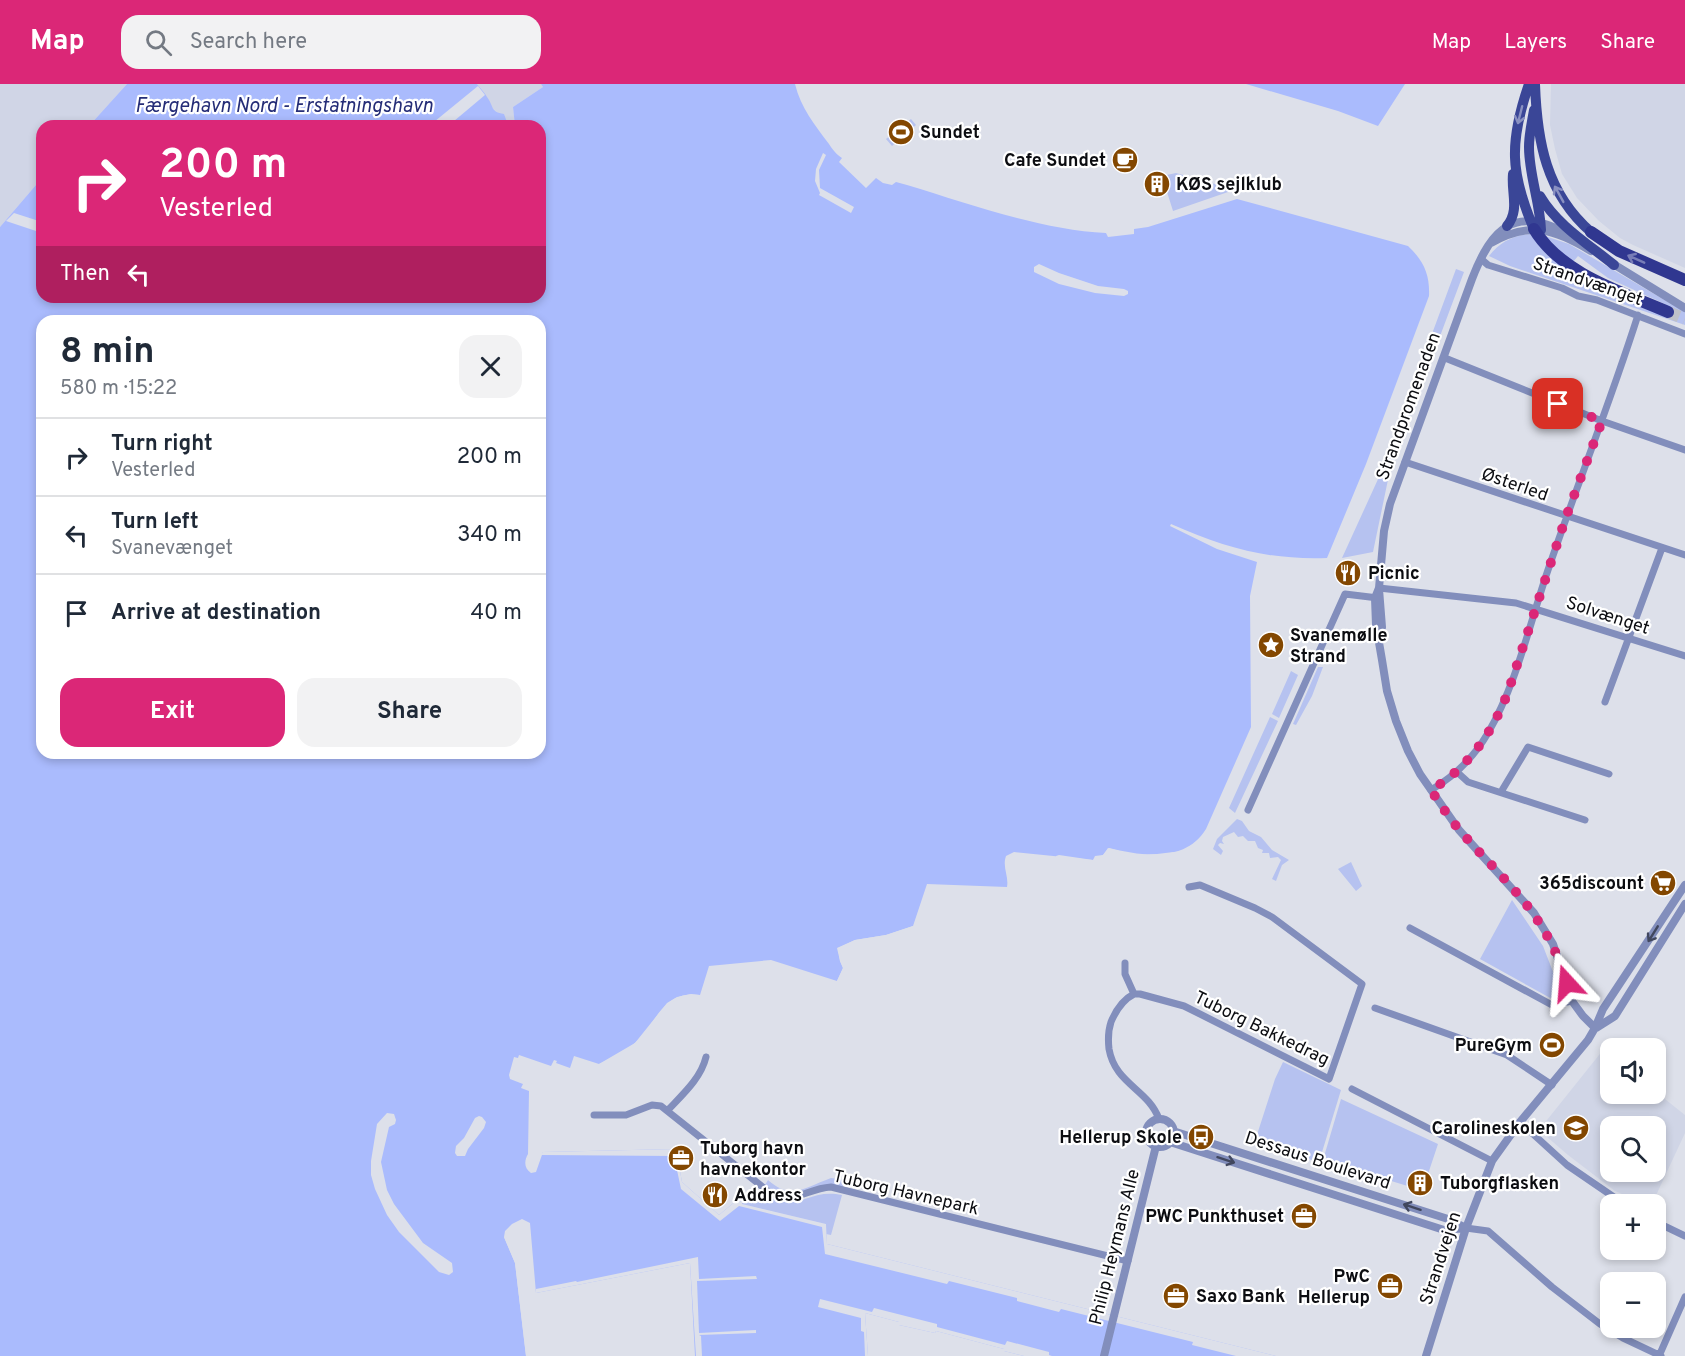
<!DOCTYPE html>
<html lang="en">
<head>
<meta charset="utf-8">
<style>
  body { margin:0; font-family:Overpass,sans-serif; background:#f2f2f3; color:#1f2937; height:100vh; display:flex; flex-direction:column; font-size:22px; white-space:nowrap }
  * { box-sizing:border-box; margin:0 }
  p { font-size:20px; color:#747a83 }
  .icon { flex:none; width:33px; height:33px; fill:none; stroke:currentColor; stroke-width:2; stroke-linecap:round; stroke-linejoin:round }
  .map { position:relative; flex:1; overflow:hidden }
  .panel { position:absolute; left:36px; top:231px; width:510px; height:444px; display:flex; flex-direction:column; background:#fff; border-radius:18px; box-shadow:0 3px 9px #0003 }
  .panel>* { flex:none }
  .hud { position:absolute; left:36px; top:36px; width:510px; height:183px; border-radius:18px; box-shadow:0 3px 9px #0003; background:#db2777; color:#fff; overflow:hidden }
  .tools { position:absolute; left:1600px; top:954px; display:grid; gap:12px }
  .tools a { display:grid; place-items:center; width:66px; height:66px; border-radius:12px; background:#fff; box-shadow:0 3px 9px #0003; font-size:30px }
  .pin { position:absolute; display:grid; place-items:center; width:51px; height:51px; color:#fff; margin:-26px; border-radius:12px; box-shadow:0 3px 9px #0006 }
  .me { position:absolute; width:66px; margin:-33px; rotate:341deg; stroke-linejoin:round; filter:drop-shadow(0 0 4px #0008) }
  .turn { display:flex; align-items:center; gap:21px; height:126px; padding:0 24px; font-size:27px }
  .turn .icon { width:78px; height:78px; stroke-width:2.5 }
  .turn b { display:block; font-size:42px; line-height:51px }
  .then { display:flex; align-items:center; height:57px; padding:0 24px; background:#0003; gap:12px; font-size:22px }
  .round { display:grid; place-items:center; flex:none; width:63px; height:63px; border-radius:18px; background:#f2f2f3 }
  .head { display:flex; align-items:center; justify-content:space-between; height:102px; padding:0 24px }
  h1 { font-size:36px; font-weight:700; line-height:45px }
  .button { display:flex; gap:12px; margin-top:auto; padding:12px 24px }
  .button a { flex:1; height:69px; border-radius:18px; background:#db2777; color:#fff; font-size:24px; font-weight:700; line-height:69px; text-align:center }
  .button a+a { background:#f2f2f3; color:#1f2937 }
  ul { padding:0; list-style:none }
  li { display:flex; align-items:center; gap:18px; height:78px; padding:0 24px; border-top:2px solid #e0e1e3 }
  li div { flex:1 }
  li b { display:block; font-size:22px }
  li em { font-style:normal }
  header { display:flex; align-items:center; gap:36px; box-sizing:border-box; height:84px; padding:0 30px; background:#db2777; color:#fff }
  header strong { font-size:28px }
  nav { display:flex; gap:33px; margin-inline-start:auto; font-size:21px }
  .search { width:420px; height:54px; background:#f2f2f3; display:flex; align-items:center; gap:15px; box-sizing:border-box; padding:0 21px; border-radius:18px; color:#747a83; font-size:22px }
  .map>svg:first-child { display:block }
  .built { fill:#d0d5e6; fill-rule:evenodd }
  .green { fill:#b6c2f0 }
  .water { fill:#aabbfd; fill-rule:evenodd }
  .pier { fill:#dde0ea }
  .lines { fill:none; stroke-linecap:round; stroke-linejoin:round }
  .trunk-tunnel { stroke:#bec0c9; stroke-width:12; stroke-dasharray:12 6; stroke-linecap:butt }
  .minor { stroke:#828ebc; stroke-width:7 }
  .tertiary { stroke:#828ebc; stroke-width:8 }
  .primary { stroke:#3a4697; stroke-width:10 }
  .trunk { stroke:#303790; stroke-width:12 }
  .oneway { stroke:#8990c1 }
  .oneway2 { stroke:#787db7 }
  .oneway3 { stroke:#41475e }
  .route { stroke:#db2777; stroke-width:10; stroke-dasharray:0 18 }
  .labels { text-anchor:middle; stroke-width:4.5; stroke-linejoin:round; paint-order:stroke }
  .poi-label { font-size:18px; font-weight:bold; fill:#0c0d11; stroke:#fff; text-anchor:start }
  .street-label { font-size:18px; fill:#0c0d11; stroke:#fff }
  .water-label { font-size:20px; font-style:italic; fill:#252d77; stroke:#fff }
</style>
</head>
<body>
<header>
<strong>Map</strong>
<div class="search"><svg class="icon" aria-label="search" viewBox="0 0 24 24"><circle cx="10" cy="10" r="6"/><path d="M15 15l6 6"/></svg>Search here</div>
<nav><a>Map</a><a>Layers</a><a>Share</a></nav>
</header>
<div class="map">
<svg width="1685" height="1272" viewBox="0 0 1685 1272">
  <rect width="100%" height="100%" fill="#dde0ea"/>
  <path class="built" d="M 0,0 L 127,0 L 89,42 L 42,42 L 42,94 L 0,143 Z
    M 477,0 L 541,0 L 543,3 L 513,23 L 515,42 L 508,42 L 508,38 L 490,22 Z
    M 1551,0 L 1685,0 L 1685,184 L 1633,161 L 1620,154 L 1599,137 L 1577,114 L 1562,90 L 1555,65 L 1550,41 Z
    M 1603,966 L 1611,972 L 1611,1010 L 1656,1010 L 1656,1008 L 1685,1031 L 1685,1049 L 1652,1120 L 1645,1120 L 1615,1107 L 1568,1071 L 1539,1046 ZM 1611,1042 L 1656,1042 L 1656,1088 L 1611,1088 Z"/>
  <path class="green" d="M 911,35 L 916,41 L 892,62 L 886,55 Z
    M 1176,89 L 1229,104 L 1228,108 L 1173,127 L 1162,92 Z
    M 1530,150 L 1566,186 L 1576,192 L 1667,221 L 1608,194 L 1578,172 L 1573,178 L 1562,170 L 1545,152 L 1569,160 L 1685,228 L 1685,241 L 1510,182 L 1489,172 C 1500,158 1512,152 1530,150 Z
    M 1456,185 L 1464,188 L 1390,386 L 1373,468 L 1342,474 L 1379,393 Z
    M 1318,583 L 1323,583 L 1312,612 L 1296,641 L 1293,640 Z
    M 1291,587 L 1298,591 L 1279,634 L 1272,630 Z
    M 1270,633 L 1278,637 L 1235,729 L 1229,724 Z
    M 1237,735 L 1242,737 L 1249,747 L 1261,753 L 1272,766 L 1289,776 L 1282,781 L 1276,797 L 1272,795 L 1281,776 L 1278,773 L 1270,774 L 1269,769 L 1262,769 L 1263,766 L 1258,764 L 1255,757 L 1248,757 L 1243,752 L 1238,753 L 1234,748 L 1223,753 L 1222,757 L 1224,760 L 1220,759 L 1218,761 L 1223,767 L 1221,771 L 1213,765 L 1217,755 Z
    M 1351,778 L 1362,802 L 1356,807 L 1338,785 Z
    M 1512,816 L 1543,862 L 1560,906 L 1554,916 L 1480,875 Z
    M 1283,978 L 1341,1006 L 1319,1078 L 1254,1060 L 1275,995 Z
    M 1341,1015 L 1438,1060 L 1427,1093 L 1418,1091 L 1414,1104 L 1323,1076 Z
    M 831,1094 L 845,1096 L 843,1103 L 796,1111 L 776,1109 L 765,1101 L 768,1096 C 791,1117 806,1103 831,1094 Z
    M 760,1106 C 796,1134 806,1103 842,1111 L 831,1151 L 826,1150 L 825,1140 L 741,1120 L 752,1110 L 756,1111 Z"/>
  <path class="water" d="M 127,0 L 477,0 C 480,4 485,9 487,13 C 494,22 490,28 504,30 L 508,41 L 89,42 Z
    M 541,0 L 795,0 C 801,24 814,40 829,60 C 833,66 836,70 842,74 L 839,78 L 866,104 L 876,94 L 883,99 L 892,101 L 896,98 L 907,101 C 970,120 1041,146 1106,149 L 1108,153 L 1134,150 L 1134,145 L 1148,143 L 1237,115 L 1408,162 C 1424,177 1430,191 1429,212 L 1366,380 L 1327,474 C 1267,476 1226,464 1171,440 L 1170,442 L 1217,465 L 1257,478 L 1250,512 L 1251,643 L 1206,745 C 1185,779 1142,772 1109,764 L 1103,771 L 1093,776 L 1014,768 L 1006,772 C 1002,783 1009,792 1007,803 L 927,800 L 913,842 L 886,851 L 855,856 L 838,864 L 840,877 L 843,884 L 837,897 L 771,876 L 709,882 L 700,911 C 663,906 658,937 636,958 C 625,968 612,974 599,980 L 574,972 L 570,984 L 556,979 L 557,977 L 554,976 L 551,982 L 519,971 L 518,974 L 514,973 L 509,991 L 510,995 L 523,1000 L 521,1004 L 529,1007 L 528,1070 C 524,1077 524,1084 531,1089 L 536,1088 L 543,1068 L 676,1065 L 682,1098 L 719,1131 L 737,1116 L 742,1118 L 742,1120 L 826,1140 L 827,1160 L 1276,1272 L 1024,1272 L 1004,1267 L 1004,1265 L 936,1247 L 935,1249 L 899,1241 L 899,1238 L 865,1229 L 868,1272 L 695,1272 L 690,1179 L 536,1209 L 530,1139 L 522,1135 L 512,1140 L 505,1147 L 504,1153 L 515,1179 L 526,1272 L 0,1272 L 0,143 L 42,94 L 42,213 L 540,213 L 540,42 L 515,42 L 513,23 L 543,3 ZM 42,237 L 540,237 L 540,669 L 42,669 Z
    M 1246,0 L 1405,0 L 1378,42 L 1338,27 Z"/>
  <path class="pier" d="M 478,2 L 485,11 L 466,27 L 448,42 L 429,42 Z
    M 823,69 L 826,71 L 819,86 L 820,104 L 854,123 L 851,129 L 819,111 L 820,109 L 815,97 L 816,85 Z
    M 14,129 L 42,138 L 42,149 L 6,137 Z
    M 1039,180 L 1059,189 L 1098,202 L 1124,205 L 1128,207 L 1128,210 L 1124,212 L 1095,209 L 1059,200 L 1034,188 L 1034,183 Z
    M 1108,764 L 1135,771 L 1157,770 L 1182,767 L 1181,770 L 1157,773 L 1134,774 L 1110,768 L 1105,773 L 1097,775 L 1093,779 L 1056,775 L 1056,772 L 1059,771 L 1093,776 L 1095,772 L 1103,771 Z
    M 913,842 L 913,845 L 887,854 L 856,859 L 840,866 L 846,884 L 840,898 L 837,897 L 843,884 L 840,877 L 837,864 L 855,856 L 886,851 Z
    M 691,910 L 700,911 L 699,913 L 684,913 L 673,918 L 662,928 L 636,961 L 613,976 L 603,981 L 599,980 L 635,959 L 667,919 L 677,913 Z
    M 387,1029 L 394,1030 L 396,1036 L 395,1040 L 389,1043 L 381,1078 L 387,1106 L 394,1120 L 423,1159 L 452,1179 L 453,1188 L 449,1191 L 439,1188 L 399,1148 L 387,1131 L 375,1105 L 371,1091 L 371,1077 L 377,1040 Z
    M 479,1032 L 482,1033 L 486,1038 L 484,1044 L 468,1065 L 465,1072 L 457,1072 L 455,1069 L 456,1062 L 464,1054 L 475,1034 Z
    M 676,1065 L 682,1098 L 719,1131 L 737,1116 L 742,1118 L 742,1120 L 826,1140 L 827,1160 L 1276,1272 L 1236,1272 L 1192,1261 L 1193,1258 L 1061,1225 L 1059,1228 L 1017,1217 L 1017,1214 L 949,1197 L 947,1200 L 825,1170 L 822,1143 L 739,1122 L 720,1137 L 681,1105 L 674,1072 L 541,1071 L 543,1068 Z
    M 504,1153 L 508,1154 L 518,1178 L 529,1272 L 526,1272 L 515,1179 Z
    M 698,1173 L 699,1195 L 756,1192 L 757,1195 L 697,1197 L 699,1249 L 756,1246 L 756,1249 L 699,1251 L 701,1252 L 702,1272 L 696,1272 L 690,1179 L 536,1209 L 536,1205 L 576,1197 L 577,1198 Z
    M 820,1215 L 872,1228 L 874,1224 L 937,1240 L 937,1243 L 1005,1261 L 1007,1257 L 1049,1268 L 1049,1271 L 1052,1272 L 1024,1272 L 1004,1267 L 1004,1265 L 936,1247 L 935,1249 L 899,1241 L 899,1238 L 865,1229 L 868,1272 L 865,1272 L 864,1248 L 861,1247 L 861,1234 L 818,1223 Z"/>
  <g class="lines">
    <path class="trunk-tunnel" d="M 1668,228 L 1685,235"/>
    <path class="minor" d="M 1481,175 L 1488,181 L 1562,204 L 1578,212 L 1597,216 L 1685,250
      M 1445,274 L 1602,337 L 1685,366
      M 1405,378 L 1685,471
      M 1379,504 L 1516,519 L 1685,572
      M 1605,618 L 1662,464
      M 1457,688 L 1468,698 L 1585,736
      M 1431,706 C 1455,692 1474,673 1488,649 C 1517,599 1530,538 1549,483 C 1578,399 1611,316 1638,231
      M 1501,708 L 1528,663 L 1609,690
      M 1248,726 L 1345,510 L 1378,514
      M 1410,844 L 1552,921 L 1572,917
      M 1125,879 L 1125,890 L 1134,910
      M 1134,910 L 1140,910 L 1184,922 L 1329,995 L 1362,900 L 1272,833 L 1255,824 L 1200,801 L 1189,803
      M 1134,910 C 1122,916 1116,926 1111,938 C 1108,947 1108,956 1109,965 C 1115,1000 1148,1005 1159,1035
      M 1375,924 L 1507,971 L 1552,1001
      M 1352,1005 L 1492,1077
      M 668,1026 C 683,1010 701,994 706,973
      M 594,1031 L 626,1031 L 652,1021 L 661,1022 L 769,1108 C 797,1121 804,1105 831,1103 L 1128,1177
      M 1520,1038 L 1567,1081 L 1624,1120
      M 1656,1138 L 1685,1152
      M 1466,1144 L 1488,1147 L 1552,1203 L 1600,1240 L 1623,1254 L 1661,1272
      M 1659,1272 L 1685,1213"/>
    <path class="tertiary" d="M 1570,151 C 1515,120 1492,143 1472,195 L 1390,420 L 1384,447 L 1379,504 L 1375,514 L 1376,541 L 1382,576 L 1387,607 L 1396,637 L 1408,667 L 1420,690 L 1459,746 L 1534,829 L 1553,860 L 1572,917 L 1583,932 L 1595,944
      M 1491,159 C 1530,137 1555,145 1591,167
      M 1610,178 L 1685,224
      M 1379,505 L 1382,543
      M 1596,944 L 1615,932 L 1685,820
      M1146 1049a14 14 0 1 1 28 0a14 14 0 1 1-28 0Z
      M 1173,1047 L 1448,1135 L 1466,1144
      M 1170,1058 L 1444,1146 L 1466,1144
      M 1104,1272 L 1156,1062
      M 1426,1272 L 1466,1144 L 1492,1077 L 1520,1038 L 1588,956 L 1595,944 L 1603,925 L 1685,801"/>
    <path class="primary" d="M 1529,0 C 1509,58 1510,89 1534,145
      M 1535,0 C 1537,57 1546,109 1591,148
      M 1534,26 C 1532,38 1529,50 1529,63 C 1529,91 1540,118 1541,146
      M 1540,112 C 1557,141 1588,160 1614,181
      M 1507,142 C 1520,126 1511,109 1513,90"/>
    <path class="trunk" d="M 1534,145 C 1561,190 1622,208 1668,228
      M 1591,148 L 1619,167 L 1685,196"/>
  </g>
  <defs><path id="oneway-shaft" d="M-6 0H5M1.5-3L5.5 0L1.5 3" fill="none" stroke-width="1.6" stroke-linecap="round" stroke-linejoin="round" transform="scale(1.5)"/></defs>
  <g class="oneway">
    <use href="#oneway-shaft" transform="translate(1520 31) rotate(104)"/>
    <use href="#oneway-shaft" transform="translate(1559 110) rotate(-119)"/>
  </g>
  <use class="oneway2" href="#oneway-shaft" transform="translate(1636 175) rotate(-156)"/>
  <g class="oneway3">
    <use href="#oneway-shaft" transform="translate(1653 850) rotate(122)"/>
    <use href="#oneway-shaft" transform="translate(1226 1076) rotate(18)"/>
    <use href="#oneway-shaft" transform="translate(1412 1123) rotate(-162)"/>
  </g>
  <g class="lines">
    <path class="route" d="M 1558,320 L 1602,337 L 1566,433 L 1508,608 C 1493,648 1468,684 1431,706 C 1440,720 1450,735 1461,748 C 1507,800 1545,828 1567,899"/>
  </g>
  <defs>
    <symbol id="stadium-disc" viewBox="-11 -11 22 22"><circle r="9.5" fill="#834700" stroke="#fff"/><path d="M0-5a6.5 5 0 1 0 0 10a6.5 5 0 1 0 0-10ZM-3.5-1.8h7v3.6h-7Z" fill="#fff"/></symbol>
    <symbol id="cafe-disc" viewBox="-11 -11 22 22"><circle r="9.5" fill="#834700" stroke="#fff"/><path d="M-5.5-4.5H6V0H3Q3 3.5 0 3.5H-2.5Q-5.5 3.5-5.5 0ZM3-3.2v2h1.7v-2ZM-6 4.5H4V6H-6Z" fill="#fff"/></symbol>
    <symbol id="building-disc" viewBox="-11 -11 22 22"><circle r="9.5" fill="#834700" stroke="#fff"/><path d="M-4-6H4V6H1V3H-1V6H-4ZM-2.5-4.3h1.7v1.8h-1.7ZM.8-4.3h1.7v1.8H.8ZM-2.5-1h1.7V.8h-1.7ZM.8-1h1.7V.8H.8Z" fill="#fff"/></symbol>
    <symbol id="restaurant-disc" viewBox="-11 -11 22 22"><circle r="9.5" fill="#834700" stroke="#fff"/><path d="M-5-6h1v4h1v-4h1v4h1v-4h1v5L-1.5 .5V6h-2V.5L-5-1ZM5-6V6H3V1.5H1.5Q1.5-4 5-6Z" fill="#fff"/></symbol>
    <symbol id="sight-disc" viewBox="-11 -11 22 22"><circle r="9.5" fill="#834700" stroke="#fff"/><path d="M0-6L1.8-2.2L6-1.7L2.9 1.2L3.7 5.4L0 3.3L-3.7 5.4L-2.9 1.2L-6-1.7L-1.8-2.2Z" fill="#fff"/></symbol>
    <symbol id="supermarket-disc" viewBox="-11 -11 22 22"><circle r="9.5" fill="#834700" stroke="#fff"/><path d="M-6-5.5h2.5l.6 2H6L4.5 2H-2.5L-4.4-4H-6ZM-1.5 3.2a1.3 1.3 0 1 0 .1 0ZM3 3.2a1.3 1.3 0 1 0 .1 0Z" fill="#fff"/></symbol>
    <symbol id="school-disc" viewBox="-11 -11 22 22"><circle r="9.5" fill="#834700" stroke="#fff"/><path d="M0-5L7-2L0 1L-7-2ZM-4 1L0 2.5L4 1V4Q0 6-4 4Z" fill="#fff"/></symbol>
    <symbol id="bus-disc" viewBox="-11 -11 22 22"><circle r="9.5" fill="#834700" stroke="#fff"/><path d="M-5-6H5V4H4V6H2V4H-2V6H-4V4H-5ZM-3.5-4V0h7V-4ZM-3.5 1.2v1.5H-2V1.2ZM2 1.2v1.5H3.5V1.2Z" fill="#fff"/></symbol>
    <symbol id="office-disc" viewBox="-11 -11 22 22"><circle r="9.5" fill="#834700" stroke="#fff"/><path d="M-6-3h4V-5.5h4V-3h4V5H-6ZM-1-4.5V-3h2v-1.5ZM-6 0V1H6V0Z" fill="#fff"/></symbol>
  </defs>
  <g fill-rule="evenodd">
    <use href="#stadium-disc" x="886" y="33" width="30" height="30"/>
    <use href="#cafe-disc" x="1110" y="61" width="30" height="30"/>
    <use href="#building-disc" x="1142" y="85" width="30" height="30"/>
    <use href="#restaurant-disc" x="1333" y="474" width="30" height="30"/>
    <use href="#sight-disc" x="1256" y="546" width="30" height="30"/>
    <use href="#supermarket-disc" x="1648" y="784" width="30" height="30"/>
    <use href="#stadium-disc" x="1537" y="946" width="30" height="30"/>
    <use href="#school-disc" x="1561" y="1029" width="30" height="30"/>
    <use href="#bus-disc" x="1186" y="1038" width="30" height="30"/>
    <use href="#office-disc" x="666" y="1059" width="30" height="30"/>
    <use href="#building-disc" x="1405" y="1084" width="30" height="30"/>
    <use href="#restaurant-disc" x="700" y="1096" width="30" height="30"/>
    <use href="#office-disc" x="1289" y="1117" width="30" height="30"/>
    <use href="#office-disc" x="1375" y="1187" width="30" height="30"/>
    <use href="#office-disc" x="1161" y="1197" width="30" height="30"/>
  </g>
  <g class="labels">
    <g class="poi-label">
      <text x="920" y="54">Sundet</text>
      <text x="1106" y="82" text-anchor="end">Cafe Sundet</text>
      <text x="1176" y="106">KØS sejlklub</text>
      <text x="1368" y="495">Picnic</text>
      <text x="1290" y="557">Svanemølle<tspan x="1290" dy="21">Strand</tspan></text>
      <text x="1644" y="805" text-anchor="end">365discount</text>
      <text x="1532" y="967" text-anchor="end">PureGym</text>
      <text x="1556" y="1050" text-anchor="end">Carolineskolen</text>
      <text x="1182" y="1059" text-anchor="end">Hellerup Skole</text>
      <text x="700" y="1070">Tuborg havn<tspan x="700" dy="21">havnekontor</tspan></text>
      <text x="1440" y="1105">Tuborgflasken</text>
      <text x="734" y="1117">Address</text>
      <text x="1284" y="1138" text-anchor="end">PWC Punkthuset</text>
      <text x="1370" y="1198" text-anchor="end">PwC<tspan x="1370" dy="21">Hellerup</tspan></text>
      <text x="1196" y="1218">Saxo Bank</text>
    </g>
    <g class="street-label">
      <text transform="translate(1588 197) rotate(19)" y="6">Strandvænget</text>
      <text transform="translate(1408 322) rotate(-70)" y="6">Strandpromenaden</text>
      <text transform="translate(1515 400) rotate(19)" y="6">Østerled</text>
      <text transform="translate(1608 531) rotate(18)" y="6">Solvænget</text>
      <text transform="translate(1262 944) rotate(26)" y="6">Tuborg Bakkedrag</text>
      <text transform="translate(1318 1076) rotate(18)" y="6">Dessaus Boulevard</text>
      <text transform="translate(906 1108) rotate(13)" y="6">Tuborg Havnepark</text>
      <text transform="translate(1114 1163) rotate(-76)" y="6">Philip Heymans Alle</text>
      <text transform="translate(1440 1174) rotate(-72)" y="6">Strandvejen</text>
    </g>
    <g class="water-label">
      <text x="284" y="28">Færgehavn Nord - Erstatningshavn</text>
    </g>
  </g>
</svg>
<div class="tools">
<a><svg class="icon" aria-label="sound" viewBox="0 0 24 24"><path d="M4 9h4l5-4v14l-5-4H4zM17 9q2 3 0 6"/></svg></a>
<a><svg class="icon" aria-label="search" viewBox="0 0 24 24"><circle cx="10" cy="10" r="6"/><path d="M15 15l6 6"/></svg></a>
<a>+</a>
<a>−</a>
</div>
<div class="pin" style="left:1558px;top:320px;background:#d93025"><svg class="icon" aria-label="arrive" viewBox="0 0 24 24"><path d="M6 21V4h12l-3 4 3 4H6"/></svg></div>
<svg class="me" style="left:1567px;top:899px" viewBox="-20 -20 40 40"><path d="M0-17L14 15 0 8-14 15z" fill="#db2777" stroke="#fff" stroke-width="4"/></svg>
<div class="hud">
<div class="turn"><svg class="icon" aria-label="right" viewBox="0 0 24 24"><path d="M7 20v-9h11M14 6l5 5-5 5"/></svg><div><b>200 m</b>Vesterled</div></div>
<div class="then">Then<svg class="icon" aria-label="left" viewBox="0 0 24 24"><path d="M17 20v-9H6M10 6l-5 5 5 5"/></svg></div>
</div>
<section class="panel">
<div class="head"><div><h1>8 min</h1><p>580 m · 15:22</p></div><a class="round"><svg class="icon" aria-label="close" viewBox="0 0 24 24"><path d="M6 6l12 12M18 6L6 18"/></svg></a></div>
<ul>
<li><svg class="icon" aria-label="right" viewBox="0 0 24 24"><path d="M7 20v-9h11M14 6l5 5-5 5"/></svg><div><b>Turn right</b><p>Vesterled</p></div><em>200 m</em></li>
<li><svg class="icon" aria-label="left" viewBox="0 0 24 24"><path d="M17 20v-9H6M10 6l-5 5 5 5"/></svg><div><b>Turn left</b><p>Svanevænget</p></div><em>340 m</em></li>
<li><svg class="icon" aria-label="arrive" viewBox="0 0 24 24"><path d="M6 21V4h12l-3 4 3 4H6"/></svg><div><b>Arrive at destination</b></div><em>40 m</em></li>
</ul>
<div class="button"><a>Exit</a><a>Share</a></div>
</section>
</div>
</body>
</html>
